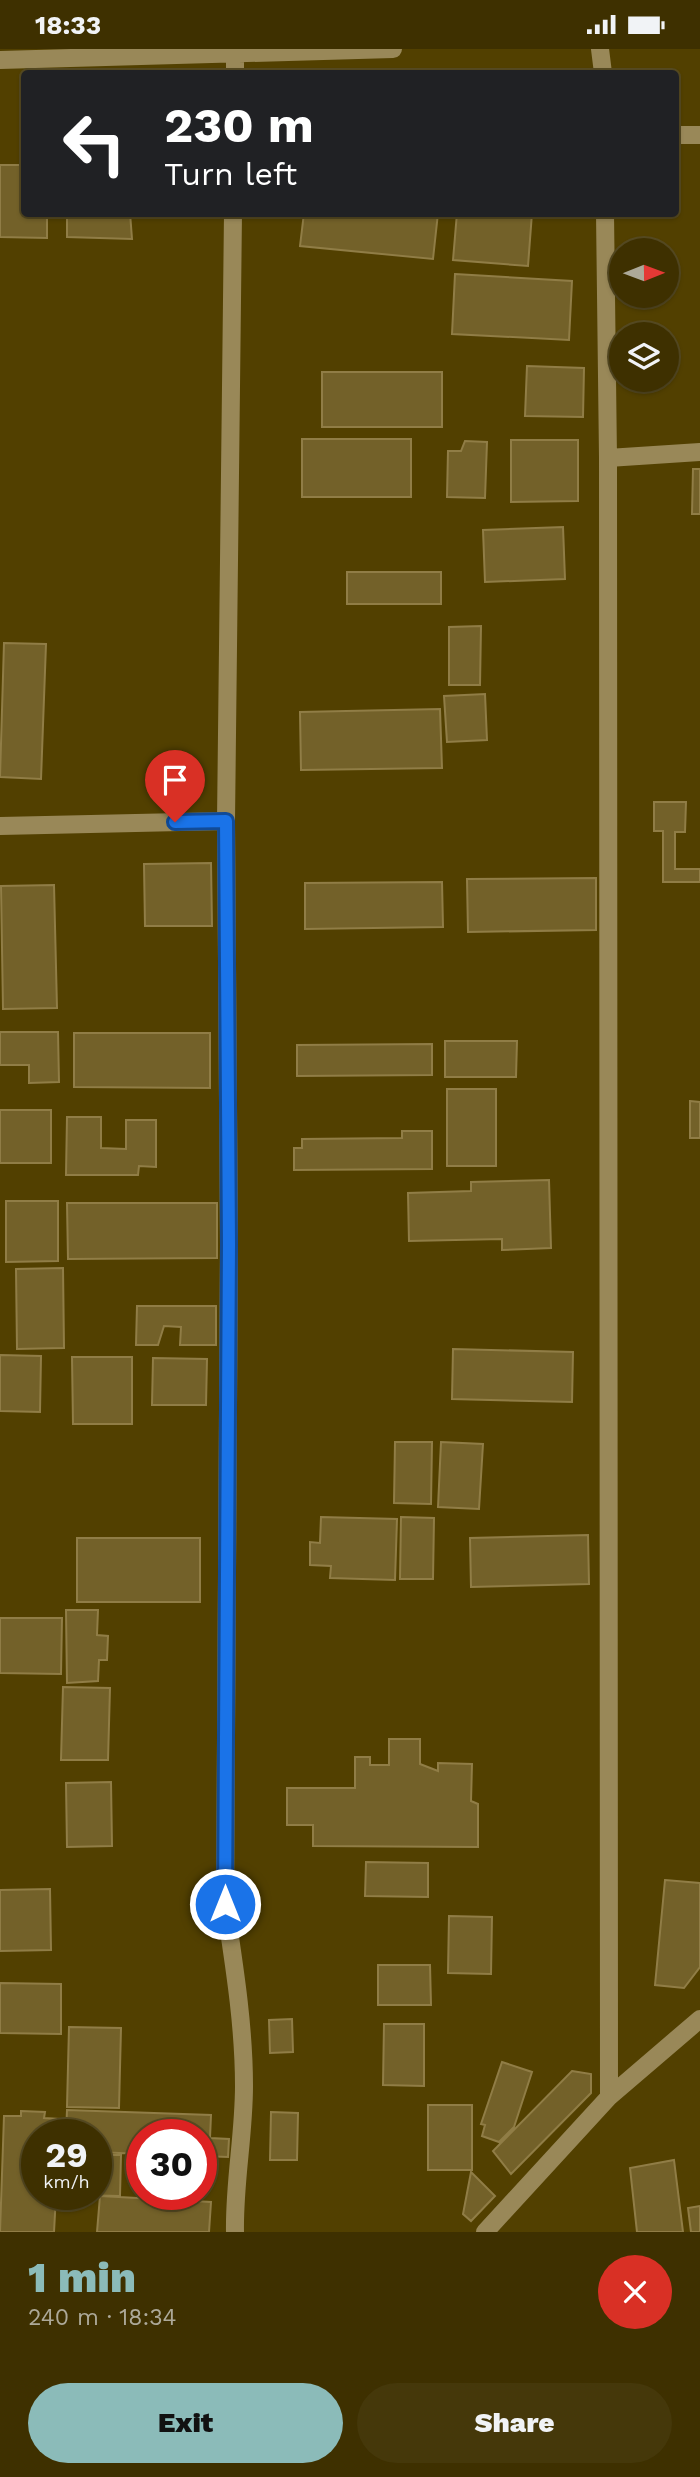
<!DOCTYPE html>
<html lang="en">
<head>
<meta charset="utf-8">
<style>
  body { margin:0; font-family:"Work Sans",sans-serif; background:#45380a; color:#f1f3f6; height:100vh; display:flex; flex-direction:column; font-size:26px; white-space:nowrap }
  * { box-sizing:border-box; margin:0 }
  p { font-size:23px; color:#ada999 }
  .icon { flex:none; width:38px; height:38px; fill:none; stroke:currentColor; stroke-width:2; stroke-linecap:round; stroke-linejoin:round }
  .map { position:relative; height:2183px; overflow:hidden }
  .side { display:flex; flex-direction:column; background:#3e3000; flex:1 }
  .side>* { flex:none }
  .banner { position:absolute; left:21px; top:21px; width:658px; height:147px; border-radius:7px; box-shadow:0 2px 5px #0004,0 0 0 2px #574b22; background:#202124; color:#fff; overflow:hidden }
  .needle { width:46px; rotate:89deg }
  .fabs { position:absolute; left:609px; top:189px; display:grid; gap:14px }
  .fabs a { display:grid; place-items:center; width:70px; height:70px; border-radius:50%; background:#3e3000; box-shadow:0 2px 5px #0004,0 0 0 2px #574b22; font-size:35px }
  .speed { position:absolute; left:21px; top:2070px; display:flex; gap:14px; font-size:35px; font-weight:700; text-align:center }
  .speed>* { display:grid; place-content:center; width:91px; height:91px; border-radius:50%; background:#3e3000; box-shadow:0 2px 5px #0004,0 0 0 2px #574b22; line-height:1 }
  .speed small { font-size:18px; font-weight:400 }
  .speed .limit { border:10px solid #d22; background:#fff; color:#111 }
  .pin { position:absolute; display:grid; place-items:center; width:60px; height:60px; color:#fff; margin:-72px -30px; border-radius:50% 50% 50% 0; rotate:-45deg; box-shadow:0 0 7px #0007 }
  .pin .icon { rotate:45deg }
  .me { position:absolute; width:77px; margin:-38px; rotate:0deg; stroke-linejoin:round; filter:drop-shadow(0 0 5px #0008) }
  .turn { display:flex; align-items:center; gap:24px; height:147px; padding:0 28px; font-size:32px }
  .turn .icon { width:91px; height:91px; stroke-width:2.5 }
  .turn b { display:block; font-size:49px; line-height:60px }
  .round { display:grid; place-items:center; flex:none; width:74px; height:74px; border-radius:37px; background:#45380a }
  .summary { display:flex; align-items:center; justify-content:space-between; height:119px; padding:0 28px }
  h1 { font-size:42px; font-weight:800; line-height:52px; color:#8bbbb9 }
  .action { display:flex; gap:14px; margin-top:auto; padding:14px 28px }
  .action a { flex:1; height:80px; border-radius:42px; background:#8bbbb9; color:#111; font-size:28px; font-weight:800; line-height:80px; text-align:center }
  .action a+a { background:#45380a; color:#f1f3f6 }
  .status { display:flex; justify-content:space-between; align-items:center; height:49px; padding:0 35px; background:#3e3000; direction:ltr }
  .status svg { height:19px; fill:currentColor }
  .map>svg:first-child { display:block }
  .building { fill:#736129; stroke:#907d46; stroke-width:2 }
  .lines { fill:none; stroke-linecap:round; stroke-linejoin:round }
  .minor { stroke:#998858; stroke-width:18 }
  .route-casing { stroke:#114b97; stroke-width:18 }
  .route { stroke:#1a73e8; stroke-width:12 }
</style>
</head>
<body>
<div class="status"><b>18:33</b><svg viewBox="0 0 49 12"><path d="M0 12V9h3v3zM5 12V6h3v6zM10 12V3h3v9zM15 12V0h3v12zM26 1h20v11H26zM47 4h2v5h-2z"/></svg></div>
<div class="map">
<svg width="700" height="2183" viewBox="0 0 700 2183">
  <rect width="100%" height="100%" fill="#524000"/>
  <path class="building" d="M 0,116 L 24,116 L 24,164 L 47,164 L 47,189 L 0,188 Z
    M 67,164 L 130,164 L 132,190 L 67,188 Z
    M 304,164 L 438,164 L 433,210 L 300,197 Z
    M 457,164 L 532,164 L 528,217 L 453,211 Z
    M 455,225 L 572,232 L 569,291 L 452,285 Z
    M 527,317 L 584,319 L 583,368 L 525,367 Z
    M 322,323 L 442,323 L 442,378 L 322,378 Z
    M 302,390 L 411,390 L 411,448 L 302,448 Z
    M 511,391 L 578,391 L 578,452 L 511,453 Z
    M 465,392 L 487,393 L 485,449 L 447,448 L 448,402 L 461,402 Z
    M 693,420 L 700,420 L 700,465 L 692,465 Z
    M 563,478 L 565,530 L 485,533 L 483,481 Z
    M 347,523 L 441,523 L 441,555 L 347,555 Z
    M 481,577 L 480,636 L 449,636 L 449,578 Z
    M 4,594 L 46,595 L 41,730 L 0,728 Z
    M 485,645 L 487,691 L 447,693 L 444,647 Z
    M 440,660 L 442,719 L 301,721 L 300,663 Z
    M 654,753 L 686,753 L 685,783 L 675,783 L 675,820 L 700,820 L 700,833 L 663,833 L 663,782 L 654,782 Z
    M 211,814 L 212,877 L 145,877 L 144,815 Z
    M 596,829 L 596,881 L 468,883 L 467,830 Z
    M 442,833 L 443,878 L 305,880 L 305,834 Z
    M 54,836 L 57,959 L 3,960 L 1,837 Z
    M 0,983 L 58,983 L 59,1033 L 29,1034 L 29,1016 L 0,1016 Z
    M 74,984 L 210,984 L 210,1039 L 74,1038 Z
    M 445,992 L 517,992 L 516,1028 L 445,1028 Z
    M 432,995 L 432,1026 L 297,1027 L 297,996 Z
    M 447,1040 L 496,1040 L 496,1117 L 447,1117 Z
    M 690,1052 L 700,1053 L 700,1089 L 690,1089 Z
    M 0,1061 L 51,1061 L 51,1114 L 0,1114 Z
    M 67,1068 L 101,1068 L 101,1099 L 126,1100 L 126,1071 L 156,1071 L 156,1118 L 139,1117 L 138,1126 L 66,1126 Z
    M 402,1082 L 432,1082 L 432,1120 L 294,1121 L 294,1099 L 302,1099 L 302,1090 L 402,1089 Z
    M 549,1131 L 551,1199 L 502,1201 L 502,1190 L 409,1192 L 408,1144 L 471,1142 L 471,1133 Z
    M 6,1152 L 58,1152 L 58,1212 L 6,1213 Z
    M 67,1154 L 217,1154 L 217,1209 L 68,1210 Z
    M 63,1219 L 64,1299 L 17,1300 L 16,1220 Z
    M 137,1257 L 216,1257 L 216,1296 L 180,1296 L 181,1278 L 164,1277 L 158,1296 L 136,1296 Z
    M 453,1300 L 573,1303 L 572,1353 L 452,1350 Z
    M 0,1306 L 41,1307 L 40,1363 L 0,1362 Z
    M 72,1308 L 132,1308 L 132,1375 L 73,1375 Z
    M 153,1309 L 207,1310 L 206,1356 L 152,1356 Z
    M 395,1393 L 432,1393 L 431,1455 L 394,1454 Z
    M 441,1393 L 483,1395 L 479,1460 L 438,1458 Z
    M 321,1468 L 397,1470 L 395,1531 L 330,1529 L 331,1517 L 310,1516 L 310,1493 L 320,1494 Z
    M 401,1468 L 434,1469 L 433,1530 L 400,1530 Z
    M 588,1486 L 589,1535 L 471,1538 L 470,1489 Z
    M 77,1489 L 200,1489 L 200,1553 L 77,1553 Z
    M 66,1561 L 98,1561 L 97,1586 L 108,1587 L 107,1611 L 99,1611 L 98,1632 L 67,1634 Z
    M 0,1569 L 62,1569 L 61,1625 L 0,1624 Z
    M 63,1638 L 110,1639 L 108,1711 L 61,1711 Z
    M 389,1690 L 420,1690 L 420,1715 L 438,1722 L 438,1714 L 472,1715 L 471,1752 L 478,1755 L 478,1798 L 313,1797 L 313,1776 L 287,1776 L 287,1739 L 355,1739 L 355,1708 L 370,1708 L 370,1716 L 389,1716 Z
    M 111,1733 L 112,1797 L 67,1798 L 66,1734 Z
    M 366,1813 L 428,1814 L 428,1848 L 365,1847 Z
    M 665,1831 L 700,1834 L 700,1918 L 684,1939 L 655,1936 Z
    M 50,1840 L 51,1901 L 0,1902 L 0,1841 Z
    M 449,1867 L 492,1868 L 491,1925 L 448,1924 Z
    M 378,1916 L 430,1916 L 431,1956 L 378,1956 Z
    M 0,1934 L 61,1935 L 61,1985 L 0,1984 Z
    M 292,1970 L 293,2003 L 270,2004 L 269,1971 Z
    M 384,1975 L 424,1975 L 424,2037 L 383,2036 Z
    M 69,1978 L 121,1979 L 119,2059 L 67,2058 Z
    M 502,2013 L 532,2023 L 514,2078 L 499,2093 L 482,2087 L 485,2076 L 481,2075 Z
    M 572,2022 L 591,2025 L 591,2044 L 511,2125 L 493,2102 Z
    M 428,2056 L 472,2056 L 472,2121 L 428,2121 Z
    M 67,2061 L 211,2066 L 210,2089 L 229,2090 L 228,2108 L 201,2107 L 201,2086 L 142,2086 L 142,2105 L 96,2103 L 96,2086 L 66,2086 Z
    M 21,2062 L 45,2063 L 44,2069 L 60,2070 L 59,2086 L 37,2086 L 37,2146 L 56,2146 L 54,2183 L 0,2183 L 4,2067 L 21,2067 Z
    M 271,2063 L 298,2064 L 297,2111 L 270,2111 Z
    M 96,2106 L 121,2106 L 120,2147 L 78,2146 L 96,2146 Z
    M 674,2111 L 683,2183 L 637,2183 L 630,2119 Z
    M 471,2123 L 495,2147 L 471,2172 L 463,2165 Z
    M 100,2147 L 211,2153 L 209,2183 L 97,2183 Z
    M 700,2157 L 700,2183 L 691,2183 L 688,2159 Z"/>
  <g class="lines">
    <path class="minor" d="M 600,0 L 603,24
      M 0,11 L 393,0
      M 235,24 L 235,2
      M 676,86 L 700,86
      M 233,164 L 226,772 L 229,1195 L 225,1855 C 234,1915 244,1976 244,2037 C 244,2086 234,2134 235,2183
      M 605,164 L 608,409 L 609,2048
      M 608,409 L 700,403
      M 0,777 L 226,772
      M 485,2183 L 609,2048 L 700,1970"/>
  </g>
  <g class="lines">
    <defs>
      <path id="route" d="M 175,773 L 226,772 L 229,1195 L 225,1855"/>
    </defs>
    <use href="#route" class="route-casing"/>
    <use href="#route" class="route"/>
  </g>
</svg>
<div class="fabs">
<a><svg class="needle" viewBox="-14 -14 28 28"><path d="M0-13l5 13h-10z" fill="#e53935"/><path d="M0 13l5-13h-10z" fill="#ada999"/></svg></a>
<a><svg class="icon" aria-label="layers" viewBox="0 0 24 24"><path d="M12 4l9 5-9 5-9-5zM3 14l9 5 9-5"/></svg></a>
</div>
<div class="speed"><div>29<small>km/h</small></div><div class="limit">30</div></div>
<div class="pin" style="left:175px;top:773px;background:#d93025"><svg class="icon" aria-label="arrive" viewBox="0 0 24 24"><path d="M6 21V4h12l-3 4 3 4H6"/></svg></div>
<svg class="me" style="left:225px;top:1855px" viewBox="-20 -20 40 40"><circle r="17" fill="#1a73e8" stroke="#fff" stroke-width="3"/><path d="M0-11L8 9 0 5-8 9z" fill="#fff"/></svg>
<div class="banner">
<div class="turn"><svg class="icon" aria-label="left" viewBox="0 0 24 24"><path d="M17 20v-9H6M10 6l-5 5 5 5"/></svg><div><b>230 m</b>Turn left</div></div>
</div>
</div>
<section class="side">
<div class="summary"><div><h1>1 min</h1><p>240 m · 18:34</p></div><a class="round" style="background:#d93025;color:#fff"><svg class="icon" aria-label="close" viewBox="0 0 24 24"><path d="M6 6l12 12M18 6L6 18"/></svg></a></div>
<div class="action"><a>Exit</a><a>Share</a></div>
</section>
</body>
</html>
